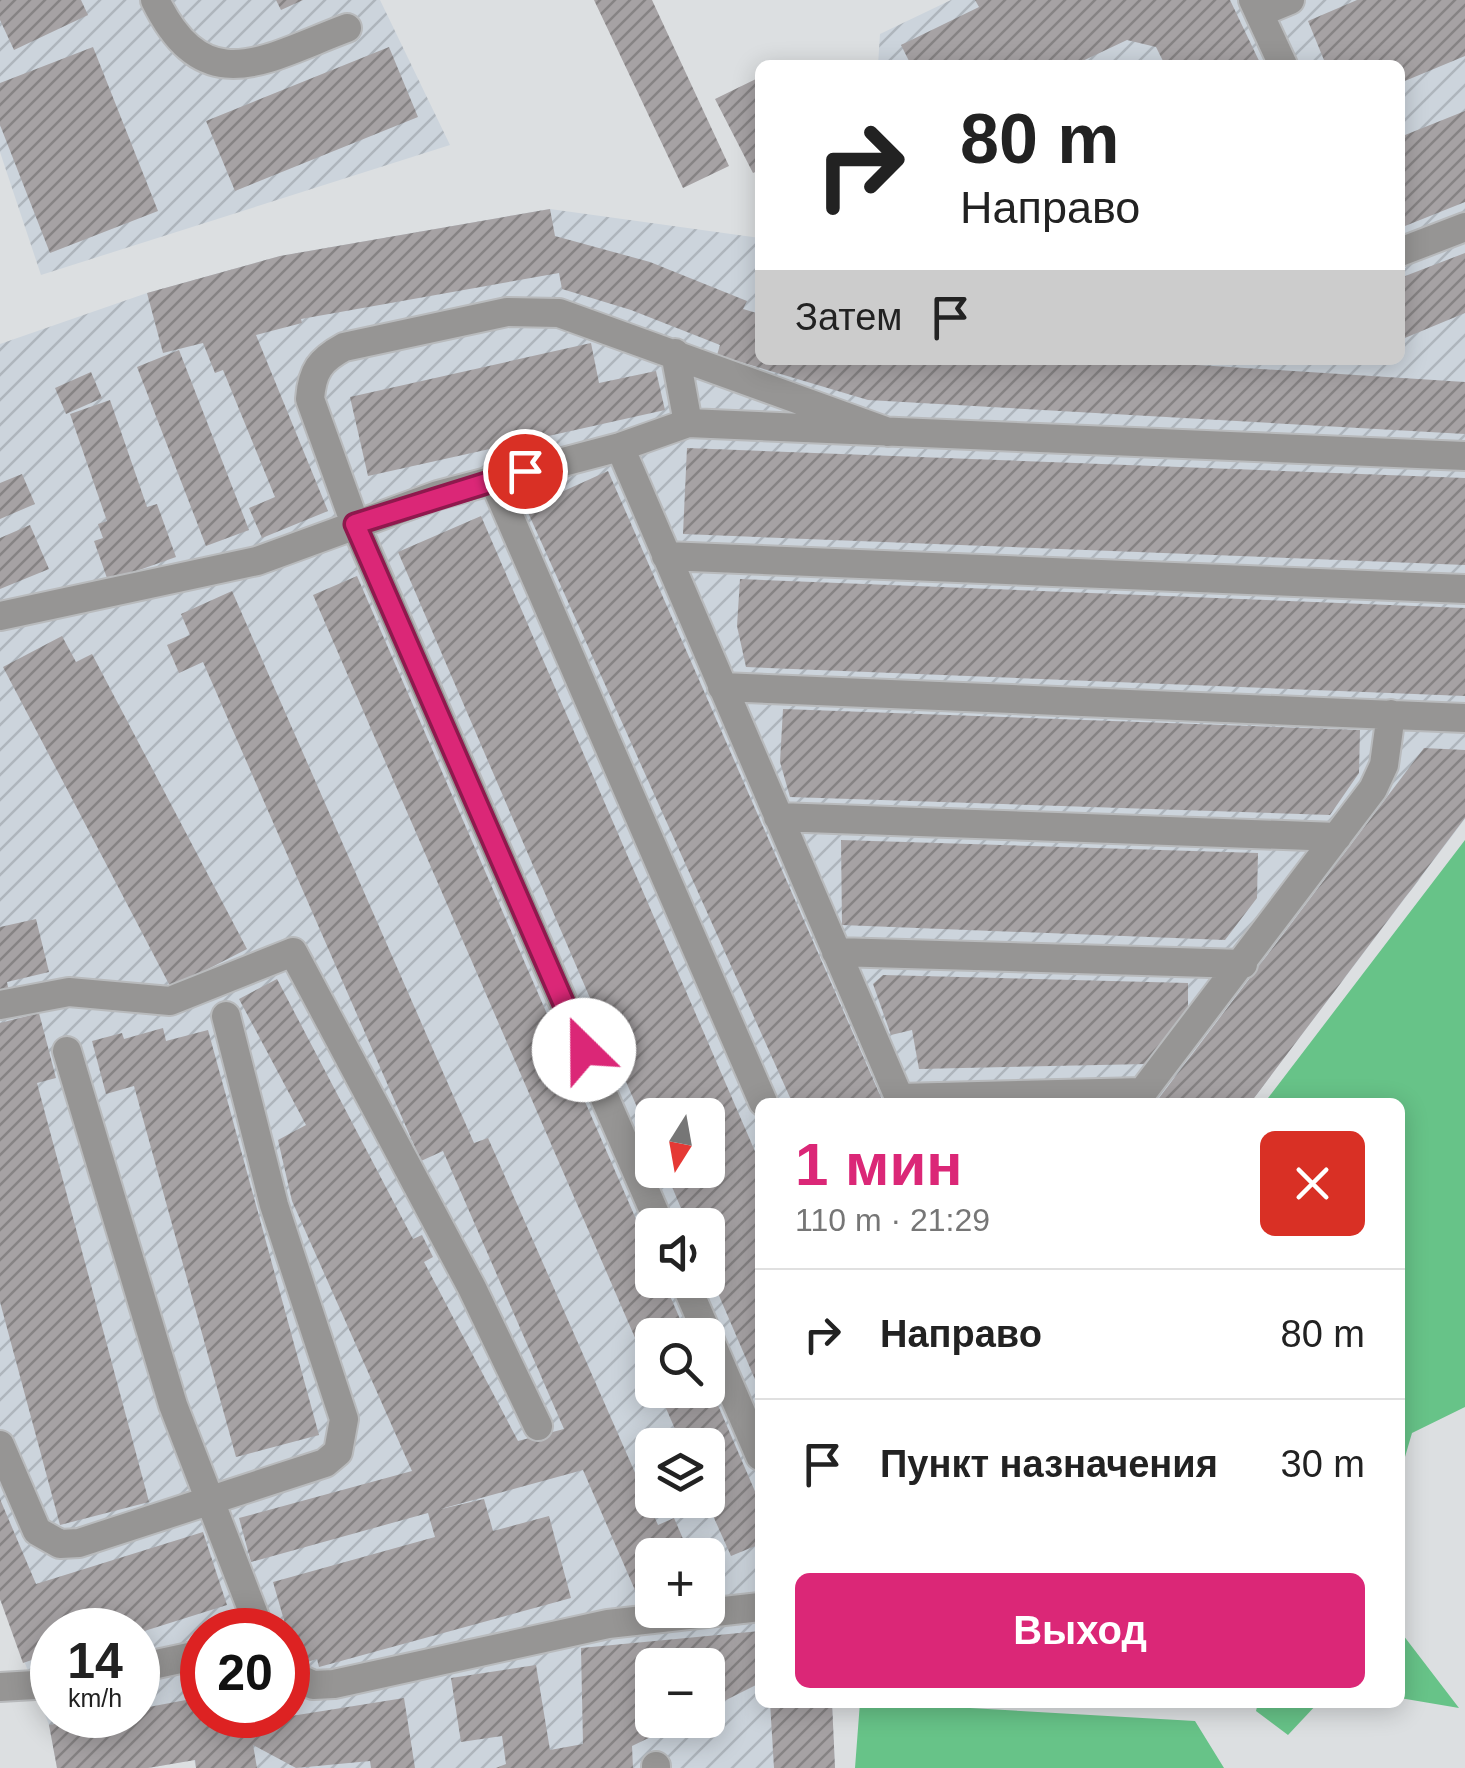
<!DOCTYPE html>
<html lang="ru">
<head>
<meta charset="utf-8">
<style>
  body { margin:0; font-family:Arial,sans-serif; background:#f6f6f6; color:#222; height:100vh; display:flex; flex-direction:column; font-size:38px; white-space:nowrap }
  * { box-sizing:border-box; margin:0 }
  p { font-size:32px; color:#767676 }
  .icon { flex:none; width:55px; height:55px; fill:none; stroke:currentColor; stroke-width:2; stroke-linecap:round; stroke-linejoin:round }
  .map { position:relative; flex:1; overflow:hidden }
  .side { position:absolute; left:755px; top:1098px; width:650px; height:610px; display:flex; flex-direction:column; background:#fff; border-radius:15px; box-shadow:0 5px 25px #0003 }
  .side>* { flex:none }
  .banner { position:absolute; left:755px; top:60px; width:650px; height:305px; border-radius:15px; box-shadow:0 5px 25px #0003; background:#fff; color:#222; overflow:hidden }
  .needle { width:65px; rotate:191deg }
  .tools { position:absolute; left:635px; top:1098px; display:grid; gap:20px }
  .tools a { display:grid; place-items:center; width:90px; height:90px; border-radius:15px; background:#fff; box-shadow:0 5px 25px #0003; font-size:50px }
  .speed { position:absolute; left:30px; top:1608px; display:flex; gap:20px; font-size:50px; font-weight:700; text-align:center }
  .speed>* { display:grid; place-content:center; width:130px; height:130px; border-radius:50%; background:#fff; box-shadow:0 5px 25px #0003; line-height:1 }
  .speed small { font-size:25px; font-weight:400 }
  .speed .limit { border:15px solid #d22; background:#fff; color:#111 }
  .pin { position:absolute; display:grid; place-items:center; width:85px; height:85px; color:#fff; margin:-42px; border:5px solid #fff; border-radius:50%; box-shadow:0 2px 10px #0007 }
  .me { position:absolute; width:110px; margin:-55px; rotate:337deg; stroke-linejoin:round; filter:drop-shadow(0 0 8px #0008) }
  .turn { display:flex; align-items:center; gap:35px; height:210px; padding:0 40px; font-size:45px }
  .turn .icon { width:130px; height:130px; stroke-width:2.5 }
  .turn b { display:block; font-size:70px; line-height:85px }
  .then { display:flex; align-items:center; height:95px; padding:0 40px; background:#0003; gap:20px; font-size:38px }
  .round { display:grid; place-items:center; flex:none; width:105px; height:105px; border-radius:15px; background:#f6f6f6 }
  .head { display:flex; align-items:center; justify-content:space-between; height:170px; padding:0 40px }
  h1 { font-size:60px; font-weight:800; line-height:75px; color:#db2777 }
  .cta { display:flex; gap:20px; margin-top:auto; padding:20px 40px }
  .cta a { flex:1; height:115px; border-radius:15px; background:#db2777; color:#fff; font-size:40px; font-weight:800; line-height:115px; text-align:center }
  ul { padding:0; list-style:none }
  li { display:flex; align-items:center; gap:30px; height:130px; padding:0 40px; border-top:2px solid #e0e0e0 }
  li div { flex:1 }
  li b { display:block; font-size:38px }
  li em { font-style:normal }
  .map>svg:first-child { display:block }
  .industrial { fill:url(#industrial-furrows); fill-rule:evenodd }
  .grass { fill:#67c388 }
  .building { fill:url(#building-hatch) }
  .lines { fill:none; stroke-linecap:round; stroke-linejoin:round }
  .service-casing { stroke:#b8babc; stroke-width:32 }
  .service { stroke:#969594; stroke-width:28 }
  .route-casing { stroke:#8e194d; stroke-width:25 }
  .route { stroke:#db2777; stroke-width:18 }
</style>
</head>
<body>
<div class="map">
<svg width="1465" height="1768" viewBox="0 0 1465 1768">
  <defs>
    <pattern id="industrial-furrows" width="10" height="10" patternUnits="userSpaceOnUse" patternTransform="scale(2.5)"><rect width="10" height="10" fill="#ccd4dc"/><path d="M-1 1l2-2M0 10L10 0M9 11l2-2" fill="none" stroke="#aeb5bc"/></pattern>
    <pattern id="building-hatch" width="6" height="6" patternUnits="userSpaceOnUse" patternTransform="scale(2.5)"><rect width="6" height="6" fill="#a6a2a4"/><path d="M-1 1l2-2M0 6l6-6M5 7l2-2" fill="none" stroke="#868384"/></pattern>
  </defs>
  <rect width="100%" height="100%" fill="#dcdfe1"/>
  <path class="industrial" d="M 0,0 L 380,0 L 450,145 L 41,275 L 0,152 Z
    M 951,0 L 1465,0 L 1465,819 L 1251,1102 L 760,1102 L 760,1702 L 832,1703 L 835,1768 L 196,1768 L 194,1760 L 148,1768 L 57,1768 L 49,1725 L 0,1599 L 0,344 L 147,293 L 280,256 L 550,209 L 760,238 L 760,360 L 1400,360 L 1400,65 L 878,65 L 880,34 ZM 652,1115 L 708,1115 L 708,1170 L 652,1170 ZM 652,1225 L 708,1225 L 708,1280 L 652,1280 ZM 652,1335 L 708,1335 L 708,1390 L 652,1390 ZM 652,1445 L 708,1445 L 708,1500 L 652,1500 ZM 652,1555 L 708,1555 L 708,1610 L 652,1610 ZM 52,1630 L 138,1630 L 138,1715 L 52,1715 ZM 202,1630 L 288,1630 L 288,1715 L 202,1715 ZM 652,1665 L 708,1665 L 708,1720 L 652,1720 Z"/>
  <path class="grass" d="M 1465,840 L 1465,1407 L 1412,1433 L 1400,1474 L 1400,1102 L 1265,1102 Z
    M 1400,1631 L 1459,1708 L 1400,1698 Z
    M 860,1702 L 969,1703 L 970,1708 L 1195,1721 L 1224,1768 L 855,1768 Z
    M 1258,1703 L 1258,1702 L 1318,1703 L 1288,1735 L 1256,1711 Z"/>
  <path class="building" d="M 0,0 L 81,0 L 88,15 L 14,50 L 0,20 Z
    M 276,0 L 303,0 L 281,10 Z
    M 594,0 L 652,0 L 729,166 L 683,188 Z
    M 975,0 L 1230,0 L 1261,65 L 1165,65 L 1156,47 L 1127,40 L 1074,65 L 911,65 L 901,45 L 979,7 Z
    M 1357,0 L 1465,0 L 1465,56 L 1400,83 L 1400,65 L 1326,65 L 1308,21 Z
    M 93,47 L 158,211 L 50,253 L 0,125 L 0,83 Z
    M 389,47 L 418,117 L 235,191 L 206,121 Z
    M 758,78 L 760,170 L 753,173 L 715,99 Z
    M 1465,111 L 1465,202 L 1400,228 L 1400,137 Z
    M 550,209 L 555,236 L 650,262 L 747,301 L 743,309 L 760,314 L 760,360 L 1120,360 L 1465,382 L 1465,434 L 868,400 L 717,355 L 720,345 L 631,310 L 562,289 L 559,273 L 301,319 L 302,323 L 256,335 L 328,511 L 262,538 L 249,508 L 275,497 L 223,370 L 215,373 L 203,343 L 163,353 L 147,293 L 280,256 Z
    M 1465,253 L 1465,313 L 1400,340 L 1400,278 Z
    M 591,343 L 599,383 L 656,371 L 665,410 L 368,476 L 350,397 Z
    M 179,350 L 249,530 L 206,546 L 137,367 Z
    M 91,372 L 102,398 L 66,414 L 55,388 Z
    M 110,400 L 147,507 L 157,504 L 176,557 L 108,581 L 94,541 L 103,538 L 98,524 L 107,521 L 70,414 Z
    M 687,448 L 1465,478 L 1465,565 L 683,534 Z
    M 608,471 L 883,1102 L 792,1102 L 526,508 Z
    M 22,474 L 35,504 L 0,519 L 0,483 Z
    M 481,516 L 760,1163 L 760,1391 L 708,1270 L 708,1225 L 688,1225 L 665,1170 L 708,1170 L 708,1115 L 652,1115 L 652,1142 L 398,552 Z
    M 30,525 L 49,569 L 0,589 L 0,538 Z
    M 357,576 L 652,1256 L 652,1280 L 663,1280 L 687,1335 L 652,1335 L 652,1377 L 313,595 Z
    M 740,579 L 1465,608 L 1465,696 L 746,667 L 737,626 Z
    M 232,591 L 474,1143 L 488,1138 L 658,1525 L 674,1518 L 690,1555 L 652,1555 L 652,1599 L 641,1604 L 583,1470 L 437,1510 L 484,1499 L 493,1531 L 549,1516 L 571,1598 L 319,1667 L 317,1659 L 304,1663 L 290,1641 L 273,1582 L 435,1537 L 428,1513 L 251,1562 L 239,1518 L 412,1471 L 292,1201 L 278,1140 L 306,1125 L 239,999 L 277,979 L 413,1239 L 422,1235 L 433,1257 L 424,1262 L 518,1441 L 564,1429 L 443,1151 L 421,1161 L 203,662 L 179,673 L 167,645 L 190,635 L 181,614 Z
    M 62,636 L 76,662 L 92,654 L 247,949 L 171,988 L 3,667 Z
    M 783,709 L 1360,730 L 1359,773 L 1330,815 L 790,797 L 780,762 Z
    M 1424,748 L 1465,750 L 1465,818 L 1251,1102 L 1156,1102 Z
    M 841,840 L 1258,853 L 1257,898 L 1225,940 L 842,925 Z
    M 36,919 L 49,972 L 7,982 L 9,992 L 0,994 L 0,927 Z
    M 883,975 L 1188,983 L 1188,1023 L 1147,1064 L 919,1069 L 912,1030 L 891,1035 L 873,984 Z
    M 39,1013 L 56,1078 L 37,1083 L 149,1502 L 60,1525 L 0,1302 L 0,1023 Z
    M 163,1028 L 166,1041 L 208,1030 L 319,1435 L 236,1457 L 134,1086 L 106,1094 L 92,1041 L 122,1033 L 124,1039 Z
    M 708,1382 L 760,1503 L 760,1544 L 731,1556 L 706,1500 L 708,1445 L 682,1445 L 658,1390 L 708,1390 Z
    M 0,1499 L 36,1584 L 203,1532 L 227,1605 L 138,1633 L 52,1630 L 52,1653 L 23,1663 L 0,1599 Z
    M 760,1631 L 760,1683 L 708,1709 L 708,1665 L 652,1665 L 652,1720 L 686,1720 L 632,1746 L 633,1768 L 496,1768 L 506,1764 L 502,1736 L 461,1742 L 451,1678 L 536,1665 L 550,1750 L 583,1744 L 581,1648 Z
    M 404,1698 L 415,1768 L 371,1768 L 370,1761 L 296,1768 L 253,1745 L 257,1768 L 196,1768 L 195,1760 L 148,1768 L 57,1768 L 49,1725 L 104,1715 L 138,1715 L 138,1709 L 186,1700 L 202,1700 L 202,1715 L 285,1717 Z
    M 770,1702 L 832,1702 L 835,1768 L 774,1768 Z"/>
  <g class="lines">
    <defs>
      <path id="service" d="M 155,0 C 205,102 264,59 347,28
        M 1253,0 L 1283,65
        M 1259,13 L 1290,0
        M 1400,252 L 1465,227
        M 675,353 L 688,423
        M 620,447 L 901,1102
        M 493,479 L 763,1102
        M 666,556 L 1465,589
        M 0,616 L 257,561 L 438,495 L 620,447 L 688,423 L 1465,456
        M 722,687 L 1465,718
        M 778,817 L 1337,837
        M 836,952 L 1243,964
        M 0,1005 L 69,992 L 170,1001 L 293,952 L 472,1288 L 538,1426
        M 67,1051 L 173,1405 L 260,1630
        M 899,1098 L 1143,1092
        M 1135,1102 L 1373,789 L 1384,765 L 1391,714
        M 660,1225 L 355,524 L 310,399 C 312,371 320,360 344,347 L 507,312 L 559,313 L 888,432
        M 684,1280 L 760,1456
        M 0,1445 L 37,1531 L 60,1544 L 79,1543 L 325,1463 L 338,1452 L 344,1419 L 274,1205 L 226,1016
        M 138,1668 L 194,1656
        M 288,1673 L 313,1685 L 334,1684 L 608,1624 L 760,1607
        M 0,1687 L 52,1684
        M 656,1766 L 656,1768"/>
    </defs>
    <use href="#service" class="service-casing"/>
    <use href="#service" class="service"/>
  </g>
  <g class="lines">
    <defs>
      <path id="route" d="M 525,471 L 355,524 L 584,1050"/>
    </defs>
    <use href="#route" class="route-casing"/>
    <use href="#route" class="route"/>
  </g>
</svg>
<div class="tools">
<a><svg class="needle" viewBox="-14 -14 28 28"><path d="M0-13l5 13h-10z" fill="#e53935"/><path d="M0 13l5-13h-10z" fill="#767676"/></svg></a>
<a><svg class="icon" aria-label="sound" viewBox="0 0 24 24"><path d="M4 9h4l5-4v14l-5-4H4zM17 9q2 3 0 6"/></svg></a>
<a><svg class="icon" aria-label="search" viewBox="0 0 24 24"><circle cx="10" cy="10" r="6"/><path d="M15 15l6 6"/></svg></a>
<a><svg class="icon" aria-label="layers" viewBox="0 0 24 24"><path d="M12 4l9 5-9 5-9-5zM3 14l9 5 9-5"/></svg></a>
<a>+</a>
<a>−</a>
</div>
<div class="speed"><div>14<small>km/h</small></div><div class="limit">20</div></div>
<div class="pin" style="left:525px;top:471px;background:#d93025"><svg class="icon" aria-label="arrive" viewBox="0 0 24 24"><path d="M6 21V4h12l-3 4 3 4H6"/></svg></div>
<svg class="me" style="left:584px;top:1050px" viewBox="-20 -20 40 40"><circle r="19" fill="#fff"/><path d="M0-13L10 11 0 6-10 11z" fill="#db2777"/></svg>
<div class="banner">
<div class="turn"><svg class="icon" aria-label="right" viewBox="0 0 24 24"><path d="M7 20v-9h11M14 6l5 5-5 5"/></svg><div><b>80 m</b>Направо</div></div>
<div class="then">Затем<svg class="icon" aria-label="arrive" viewBox="0 0 24 24"><path d="M6 21V4h12l-3 4 3 4H6"/></svg></div>
</div>
<section class="side">
<div class="head"><div><h1>1 мин</h1><p>110 m · 21:29</p></div><a class="round" style="background:#d93025;color:#fff"><svg class="icon" aria-label="close" viewBox="0 0 24 24"><path d="M6 6l12 12M18 6L6 18"/></svg></a></div>
<ul>
<li><svg class="icon" aria-label="right" viewBox="0 0 24 24"><path d="M7 20v-9h11M14 6l5 5-5 5"/></svg><div><b>Направо</b></div><em>80 m</em></li>
<li><svg class="icon" aria-label="arrive" viewBox="0 0 24 24"><path d="M6 21V4h12l-3 4 3 4H6"/></svg><div><b>Пункт назначения</b></div><em>30 m</em></li>
</ul>
<div class="cta"><a>Выход</a></div>
</section>
</div>
</body>
</html>
